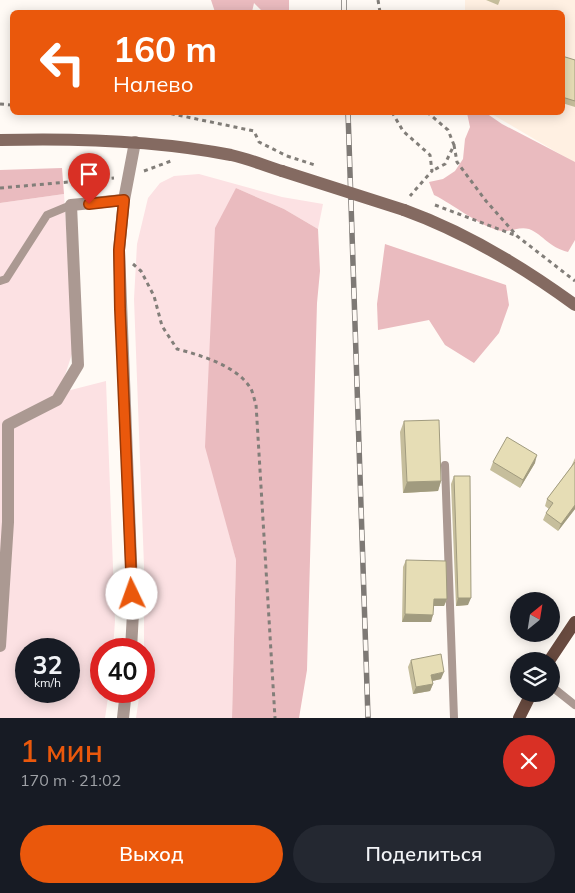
<!DOCTYPE html>
<html lang="ru">
<head>
<meta charset="utf-8">
<style>
  body { margin:0; font-family:Mulish,sans-serif; background:#242831; color:#f1f3f6; height:100vh; display:flex; flex-direction:column; font-size:19px; white-space:nowrap }
  * { box-sizing:border-box; margin:0 }
  p { font-size:16px; color:#9ea1a6 }
  .icon { flex:none; width:28px; height:28px; fill:none; stroke:currentColor; stroke-width:2; stroke-linecap:round; stroke-linejoin:round }
  .map { position:relative; height:718px; overflow:hidden }
  .drawer { display:flex; flex-direction:column; background:#171b24; flex:1 }
  .drawer>* { flex:none }
  .top-card { position:absolute; left:10px; top:10px; width:555px; height:105px; border-radius:8px; box-shadow:0 2px 12px #0003; background:#ea580c; color:#fff; overflow:hidden }
  .needle { width:32px; rotate:30deg }
  .tools { position:absolute; left:510px; top:592px; display:grid; gap:10px }
  .tools a { display:grid; place-items:center; width:50px; height:50px; border-radius:50%; background:#171b24; box-shadow:0 2px 12px #0003; font-size:25px }
  .speed { position:absolute; left:15px; top:638px; display:flex; gap:10px; font-size:25px; font-weight:700; text-align:center }
  .speed>* { display:grid; place-content:center; width:65px; height:65px; border-radius:50%; background:#171b24; box-shadow:0 2px 12px #0003; line-height:1 }
  .speed small { font-size:12px; font-weight:400 }
  .speed .limit { border:8px solid #d22; background:#fff; color:#111 }
  .pin { position:absolute; display:grid; place-items:center; width:42px; height:42px; color:#fff; margin:-51px -21px; border-radius:50% 50% 50% 0; rotate:-45deg; box-shadow:0 0 5px #0007 }
  .pin .icon { rotate:45deg }
  .me { position:absolute; width:55px; margin:-28px; rotate:357deg; stroke-linejoin:round; filter:drop-shadow(0 0 4px #0008) }
  .turn { display:flex; align-items:center; gap:18px; height:105px; padding:0 20px; font-size:22px }
  .turn .icon { width:65px; height:65px; stroke-width:2.5 }
  .turn b { display:block; font-size:35px; line-height:42px }
  .round { display:grid; place-items:center; flex:none; width:52px; height:52px; border-radius:26px; background:#242831 }
  .summary { display:flex; align-items:center; justify-content:space-between; height:85px; padding:0 20px }
  h1 { font-size:30px; font-weight:600; line-height:38px; color:#ea580c }
  .cta { display:flex; gap:10px; margin-top:auto; padding:10px 20px }
  .cta a { flex:1; height:58px; border-radius:30px; background:#ea580c; color:#fff; font-size:20px; font-weight:600; line-height:58px; text-align:center }
  .cta a+a { background:#242831; color:#f1f3f6 }
  .map>svg:first-child { display:block }
  .built { fill:#fff0e2 }
  .green { fill:#fce1e3; fill-rule:evenodd }
  .forest { fill:#eabbbf }
  .lines { fill:none; stroke-linecap:round; stroke-linejoin:round }
  .path { stroke:#827e79; stroke-width:3; stroke-dasharray:4 4; stroke-linecap:butt }
  .service { stroke:#ab9992; stroke-width:8 }
  .minor { stroke:#ab9992; stroke-width:12 }
  .tertiary { stroke:#ab9992; stroke-width:12 }
  .secondary { stroke:#846a61; stroke-width:12 }
  .primary { stroke:#684a3f; stroke-width:12 }
  .rail-casing { stroke:#7e7975; stroke-width:5.5 }
  .rail { stroke:#fffaf5; stroke-width:4; stroke-dasharray:11; stroke-linecap:butt }
  .path-bridge { stroke:#827e79; stroke-width:3; stroke-dasharray:4 4; stroke-linecap:butt }
  .secondary-bridge { stroke:#846a61; stroke-width:12 }
  .wall { fill:#c6be9c }
  .shaded-wall { fill:#a19b7f }
  .building { fill:#e6ddb5; stroke:#a19b7f }
  .route-casing { stroke:#983908; stroke-width:12 }
  .route { stroke:#ea580c; stroke-width:9 }
</style>
</head>
<body>
<div class="map">
<svg width="575" height="718" viewBox="0 0 575 718">
  <rect width="100%" height="100%" fill="#fffaf5"/>
  <path class="built" d="M 465,0 L 575,0 L 575,163 L 490,113 L 562,112 L 562,12 L 465,12 Z"/>
  <path class="green" d="M 199,174 L 282,197 L 323,204 L 318,229 L 284,209 L 236,188 L 227,525 L 236,560 L 232,718 L 136,718 L 140,691 L 144,691 L 144,566 L 134,299 L 137,244 L 148,198 L 160,183 L 174,176 Z
    M 64,194 L 74,348 L 59,393 L 106,381 L 115,621 L 113,649 L 101,649 L 101,691 L 109,691 L 105,718 L 0,718 L 0,203 ZM 26,649 L 69,649 L 69,691 L 26,691 Z"/>
  <path class="forest" d="M 211,0 L 289,0 L 289,12 L 263,12 L 254,3 L 252,12 L 215,12 Z
    M 467,113 L 486,113 L 502,124 L 575,162 L 575,240 L 568,252 C 548,247 545,236 529,229 C 519,226 511,232 502,231 C 482,228 453,204 434,195 L 429,182 L 443,179 L 455,171 L 463,159 L 465,139 L 470,127 Z
    M 62,168 L 64,194 L 0,203 L 0,170 Z
    M 236,188 L 284,209 L 318,229 L 320,271 L 317,303 L 307,670 L 299,718 L 232,718 L 236,560 L 205,447 L 215,228 Z
    M 385,244 L 506,285 L 509,305 L 499,333 L 474,363 L 445,345 L 429,320 L 378,330 L 377,304 Z"/>
  <g class="lines">
    <path class="path" d="M 378,0 L 380,12
      M 0,104 L 12,105
      M 163,112 L 254,131 L 259,142 L 287,156
      M 392,112 L 403,131 L 430,155 L 432,171 L 410,196
      M 427,112 L 448,130 L 454,145 L 445,164 L 432,171
      M 454,145 L 457,162 L 486,201 L 517,236 L 575,281
      M 144,171 L 171,161
      M 0,188 L 114,178
      M 435,205 L 517,236
      M 133,264 L 141,271 L 154,296 L 162,326 L 177,349 C 200,355 238,366 251,389 C 253,393 254,399 256,404 L 275,718"/>
    <path class="service" d="M 0,281 L 6,279 L 47,215 L 71,205
      M 445,465 L 454,718
      M 551,686 L 575,705"/>
    <path class="minor" d="M 0,646 L 8,522 L 8,425 L 57,400 L 78,365 L 71,205 L 124,200"/>
    <path class="tertiary" d="M 131,649 L 133,613 L 119,250 L 124,200 L 135,142
      M 123,718 L 126,691"/>
    <path class="secondary" d="M 0,140 C 77,138 155,140 231,155 C 249,159 266,166 282,171
      M 404,210 C 465,232 523,267 575,305"/>
    <path class="primary" d="M 549,661 L 575,622
      M 519,718 L 531,694"/>
    <defs>
      <path id="rail" d="M 344,0 L 344,12
        M 348,112 L 368,718"/>
    </defs>
    <use href="#rail" class="rail-casing"/>
    <use href="#rail" class="rail"/>
    <path class="path-bridge" d="M 287,156 L 315,165"/>
    <path class="secondary-bridge" d="M 282,171 L 404,210"/>
  </g>
  <path class="wall" d="M 486,0 L 500,0 L 498,5 Z
    M 562,56 L 575,60 L 575,107 L 562,103 Z
    M 404,421 L 441,481 L 438,491 L 403,493 L 400,432 Z
    M 575,458 L 575,509 L 558,531 L 543,520 L 546,513 L 549,509 L 545,506 L 547,499 L 571,467 Z
    M 493,462 L 535,463 L 520,488 L 490,470 Z
    M 454,476 L 468,605 L 456,606 L 451,484 Z
    M 406,560 L 447,599 L 444,606 L 434,606 L 431,622 L 402,622 L 403,567 Z
    M 411,660 L 441,679 L 432,681 L 433,684 L 430,691 L 413,694 L 408,667 Z"/>
  <path class="shaded-wall" d="M 537,455 L 535,463 L 520,488 L 523,480 Z
    M 441,481 L 438,491 L 403,493 L 407,482 Z
    M 575,505 L 575,509 L 558,531 L 561,524 Z
    M 458,598 L 471,598 L 468,605 L 456,606 Z
    M 434,599 L 447,599 L 444,606 L 431,606 Z
    M 405,614 L 433,615 L 431,622 L 402,622 Z
    M 444,672 L 441,679 L 428,682 L 431,675 Z
    M 433,684 L 430,691 L 413,694 L 416,687 Z"/>
  <path class="building" d="M 562,56 L 575,60 L 575,101 L 562,97 Z
    M 439,420 L 441,481 L 407,482 L 404,421 Z
    M 507,437 L 537,455 L 523,480 L 493,462 Z
    M 575,462 L 575,505 L 561,524 L 546,513 L 553,503 L 547,499 Z
    M 454,476 L 470,476 L 471,598 L 458,598 Z
    M 406,560 L 446,561 L 447,599 L 434,599 L 433,615 L 405,614 Z
    M 441,654 L 444,672 L 431,675 L 433,684 L 416,687 L 411,660 Z"/>
  <g class="lines">
    <defs>
      <path id="route" d="M 89,204 L 124,200 L 119,250 L 120,309 L 132,594"/>
    </defs>
    <use href="#route" class="route-casing"/>
    <use href="#route" class="route"/>
  </g>
</svg>
<div class="tools">
<a><svg class="needle" viewBox="-14 -14 28 28"><path d="M0-13l5 13h-10z" fill="#e53935"/><path d="M0 13l5-13h-10z" fill="#9ea1a6"/></svg></a>
<a><svg class="icon" aria-label="layers" viewBox="0 0 24 24"><path d="M12 4l9 5-9 5-9-5zM3 14l9 5 9-5"/></svg></a>
</div>
<div class="speed"><div>32<small>km/h</small></div><div class="limit">40</div></div>
<div class="pin" style="left:89px;top:204px;background:#d93025"><svg class="icon" aria-label="arrive" viewBox="0 0 24 24"><path d="M6 21V4h12l-3 4 3 4H6"/></svg></div>
<svg class="me" style="left:132px;top:594px" viewBox="-20 -20 40 40"><circle r="19" fill="#fff"/><path d="M0-13L10 11 0 6-10 11z" fill="#ea580c"/></svg>
<div class="top-card">
<div class="turn"><svg class="icon" aria-label="left" viewBox="0 0 24 24"><path d="M17 20v-9H6M10 6l-5 5 5 5"/></svg><div><b>160 m</b>Налево</div></div>
</div>
</div>
<section class="drawer">
<div class="summary"><div><h1>1 мин</h1><p>170 m · 21:02</p></div><a class="round" style="background:#d93025;color:#fff"><svg class="icon" aria-label="close" viewBox="0 0 24 24"><path d="M6 6l12 12M18 6L6 18"/></svg></a></div>
<div class="cta"><a>Выход</a><a>Поделиться</a></div>
</section>
</body>
</html>
